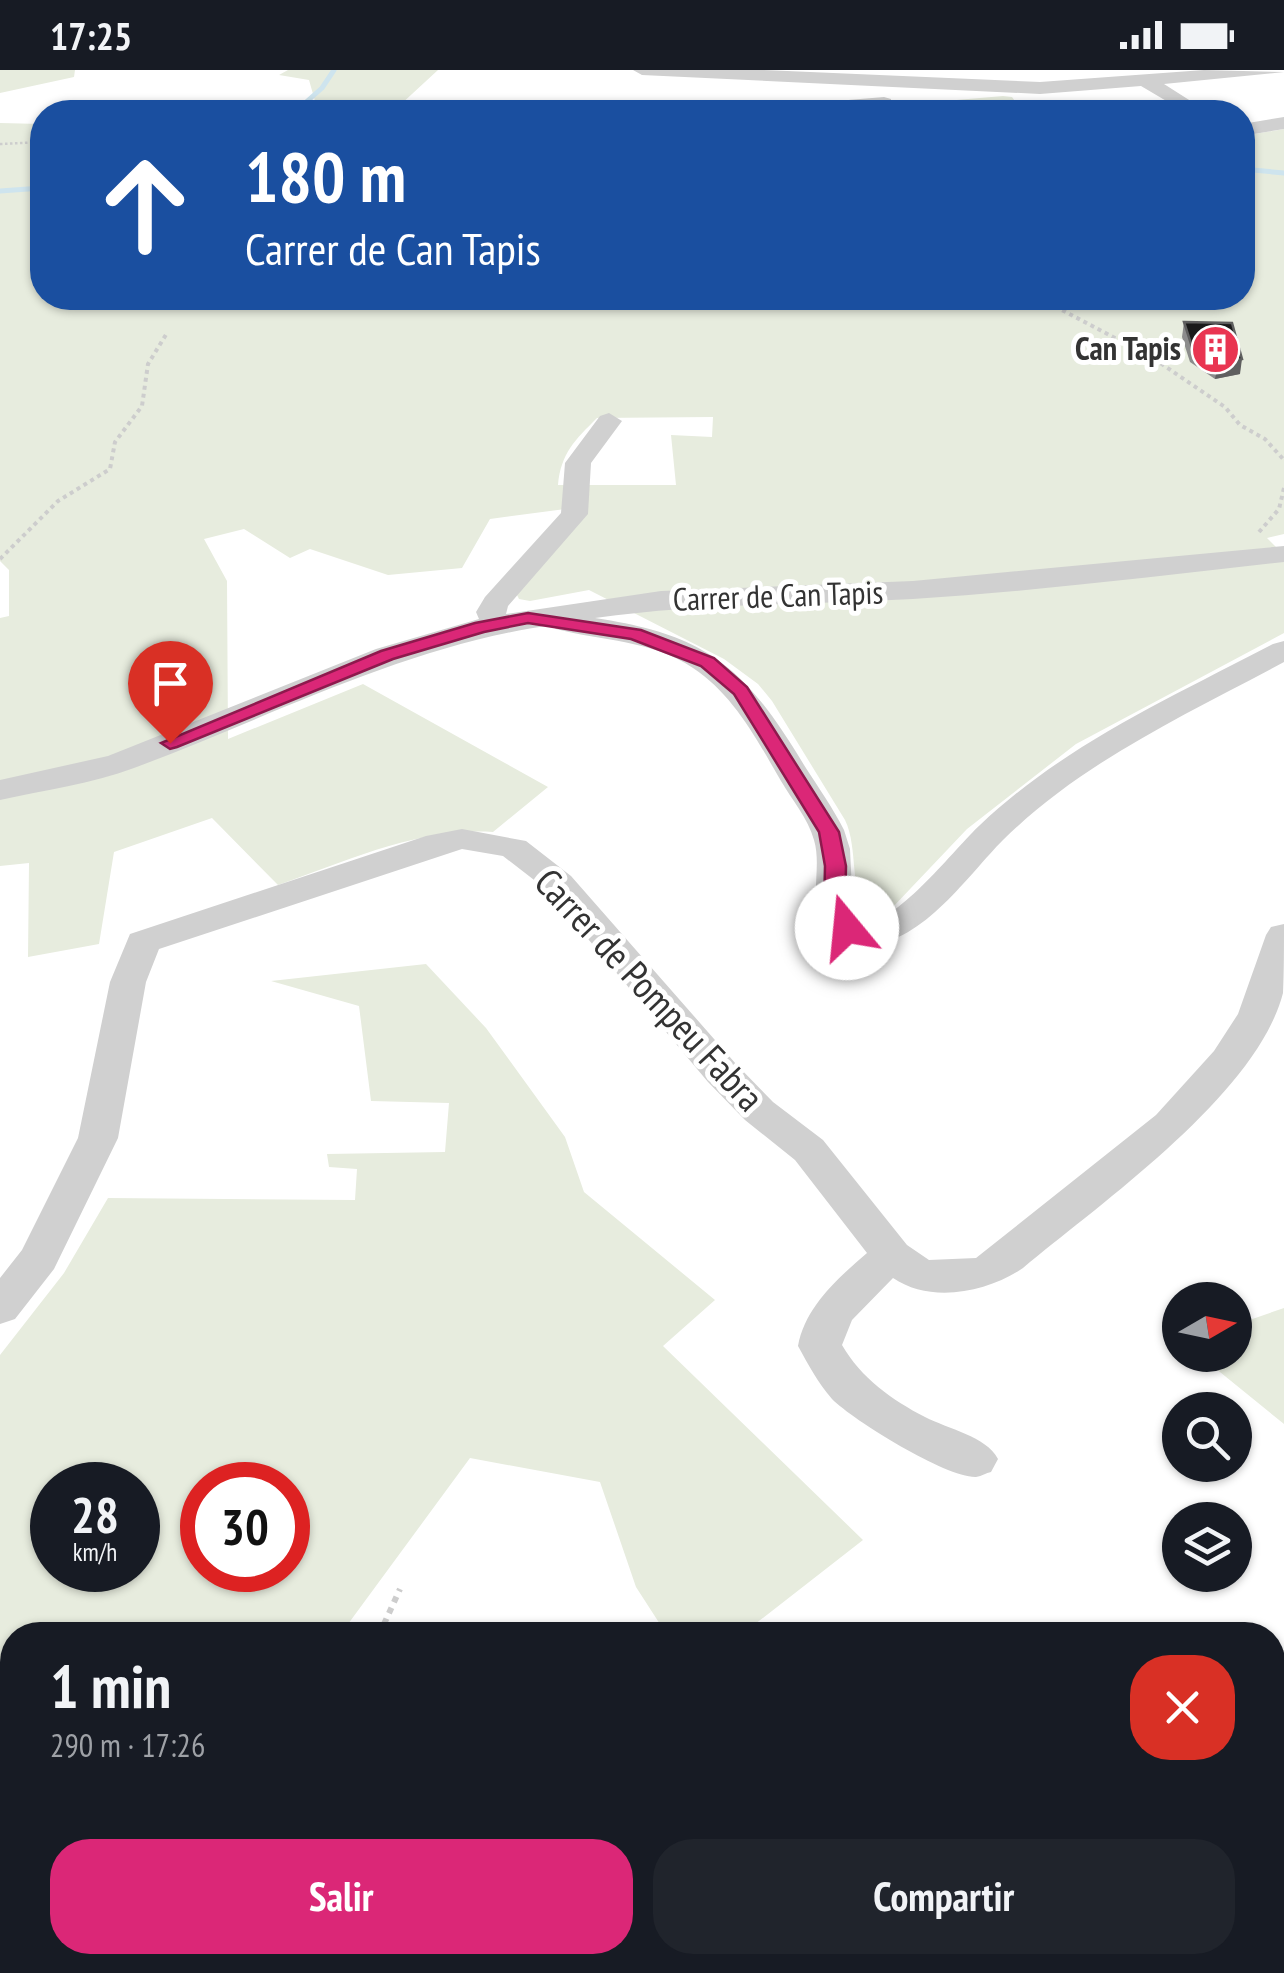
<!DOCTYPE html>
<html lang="es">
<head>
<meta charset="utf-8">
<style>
  body { margin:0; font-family:"PT Sans Narrow",sans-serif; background:#20242c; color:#f1f3f6; height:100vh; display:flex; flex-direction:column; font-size:38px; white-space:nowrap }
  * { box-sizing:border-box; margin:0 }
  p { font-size:32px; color:#9ea1a6 }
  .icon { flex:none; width:55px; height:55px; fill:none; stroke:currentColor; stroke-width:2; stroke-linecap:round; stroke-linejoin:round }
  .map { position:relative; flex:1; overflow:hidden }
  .panel { position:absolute; left:0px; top:1552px; width:1285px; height:352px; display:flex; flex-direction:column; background:#171b24; border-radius:40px 40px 0 0; box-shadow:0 2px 8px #0004 }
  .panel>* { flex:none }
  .banner { position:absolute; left:30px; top:30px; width:1225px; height:210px; border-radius:40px; box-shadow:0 2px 8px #0004; background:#1a4fa0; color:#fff; overflow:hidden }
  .needle { width:65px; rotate:81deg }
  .controls { position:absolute; left:1162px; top:1212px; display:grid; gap:20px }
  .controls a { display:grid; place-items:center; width:90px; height:90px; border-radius:50%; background:#171b24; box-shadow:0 2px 8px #0004; font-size:50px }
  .speed { position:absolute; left:30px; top:1392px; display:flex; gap:20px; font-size:50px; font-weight:700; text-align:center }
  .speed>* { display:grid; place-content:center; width:130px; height:130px; border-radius:50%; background:#171b24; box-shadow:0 2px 8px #0004; line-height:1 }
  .speed small { font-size:25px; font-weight:400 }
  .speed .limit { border:15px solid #d22; background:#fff; color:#111 }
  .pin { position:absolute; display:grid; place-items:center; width:85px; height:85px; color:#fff; margin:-102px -42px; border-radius:50% 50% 50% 0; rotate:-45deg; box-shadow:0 0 10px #0007 }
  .pin .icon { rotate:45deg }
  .me { position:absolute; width:110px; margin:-55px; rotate:343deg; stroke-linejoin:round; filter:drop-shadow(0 0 8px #0008) }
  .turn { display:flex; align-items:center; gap:35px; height:210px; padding:0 50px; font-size:45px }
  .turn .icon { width:130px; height:130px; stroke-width:2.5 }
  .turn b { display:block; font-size:70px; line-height:85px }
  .round { display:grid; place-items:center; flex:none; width:105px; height:105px; border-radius:40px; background:#20242c }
  .headline { display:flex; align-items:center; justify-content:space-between; height:170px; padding:0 50px }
  h1 { font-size:60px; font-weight:600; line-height:75px }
  .primary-button { display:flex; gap:20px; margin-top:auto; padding:20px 50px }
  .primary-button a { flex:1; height:115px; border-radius:40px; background:#db2777; color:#fff; font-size:40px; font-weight:600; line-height:115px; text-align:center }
  .primary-button a+a { background:#20242c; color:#f1f3f6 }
  .status { display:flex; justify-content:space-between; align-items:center; height:70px; padding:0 50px; background:#171b24; direction:ltr }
  .status svg { height:28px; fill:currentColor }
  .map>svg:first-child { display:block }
  .green { fill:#e7ecde; fill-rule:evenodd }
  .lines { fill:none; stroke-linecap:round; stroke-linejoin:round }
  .stream { stroke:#cee4ee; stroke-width:5 }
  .path-far2 { stroke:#cdcdcd; stroke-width:2.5; stroke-dasharray:2.5 2.5; stroke-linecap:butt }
  .path-far1 { stroke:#cdcdcd; stroke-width:4; stroke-dasharray:4 4; stroke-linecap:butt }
  .path { stroke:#cdcdcd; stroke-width:6; stroke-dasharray:6 6; stroke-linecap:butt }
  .service { fill:#d0d0d0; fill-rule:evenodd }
  .minor { fill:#d0d0d0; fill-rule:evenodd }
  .wall { fill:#8c8c8c }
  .shaded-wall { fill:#5f5f5f }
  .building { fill:#1a1a1a; stroke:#5f5f5f; stroke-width:2.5 }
  .route { fill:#db2777; stroke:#8e194d; stroke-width:2.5 }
  .labels { text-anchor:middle; stroke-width:10; stroke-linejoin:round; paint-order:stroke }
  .far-poi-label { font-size:32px; font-weight:bold; fill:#333; stroke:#fff; text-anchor:end }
  .far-street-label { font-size:32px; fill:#333; stroke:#fff }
  .street-label { font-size:38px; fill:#333; stroke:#fff }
</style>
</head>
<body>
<div class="status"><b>17:25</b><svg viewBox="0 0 49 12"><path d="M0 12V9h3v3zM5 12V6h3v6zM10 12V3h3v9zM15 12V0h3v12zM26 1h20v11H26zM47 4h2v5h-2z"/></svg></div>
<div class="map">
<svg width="1284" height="1903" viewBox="0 0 1284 1903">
  <rect width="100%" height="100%" fill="#fff"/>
  <path class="green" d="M 0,0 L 75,0 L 74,7 L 0,23 Z
    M 288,0 L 438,0 L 399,36 L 406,42 L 305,42 L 315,31 L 309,10 L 279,5 Z
    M 1003,26 L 1012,27 L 1023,42 L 817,42 Z
    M 0,53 L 42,54 L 42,228 L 1242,228 L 1243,66 L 1284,59 L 1284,464 L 1267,468 L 1284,485 L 1284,563 L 1076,674 L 967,759 L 892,838 L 881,846 L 870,847 C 848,822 859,779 845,750 L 772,631 L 758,614 L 724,589 L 589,520 L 530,531 L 519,529 L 517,525 L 588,436 L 490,449 L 462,498 L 388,505 L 310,479 L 290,488 L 244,459 L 204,469 L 227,511 L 228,669 L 363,614 L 548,717 L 493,762 C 419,757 347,791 278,815 L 212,748 L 114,782 L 99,874 L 28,887 L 29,793 L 0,796 L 0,548 L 9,546 L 9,500 L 0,491 ZM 713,347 L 712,367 L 671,365 L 676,415 L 558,415 C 561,383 575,370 597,348 Z
    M 426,894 L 486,958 L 565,1067 L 584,1122 L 715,1230 L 663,1276 L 863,1470 L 741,1565 L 667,1565 L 636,1517 L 600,1412 L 470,1388 L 340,1565 L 12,1565 L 12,1829 L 0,1842 L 0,1285 L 64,1203 L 108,1128 L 355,1130 L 357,1099 L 329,1097 L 327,1084 L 445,1082 L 449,1033 L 371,1031 L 359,936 L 271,911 ZM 138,1415 L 138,1500 L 52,1500 L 52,1415 ZM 288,1415 L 288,1500 L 202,1500 L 202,1415 Z
    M 1284,1238 L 1284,1354 L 1199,1285 L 1235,1285 L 1235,1255 Z
    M 1284,1625 L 1284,1903 L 1043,1903 L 1049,1892 L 1272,1892 L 1272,1636 Z
    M 823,1893 L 1003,1893 L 998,1903 L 814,1903 Z"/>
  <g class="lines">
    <path class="stream" d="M 295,42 L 322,18 L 334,0
      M 1242,99 L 1284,103
      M 0,121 L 42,118"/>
    <path class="path-far2" d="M 0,74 L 42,72
      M 1039,228 L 1045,231"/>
    <path class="path-far1" d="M 1041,229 L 1153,288 L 1225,337 L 1240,355 L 1265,369 L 1284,390
      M 1259,462 L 1279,439 L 1284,418
      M 0,489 L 58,431 L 110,399 L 115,372 L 142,336 L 148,294 L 167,263"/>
    <path class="path" d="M 379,1565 L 400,1519"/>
    <path class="service" d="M 364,1892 L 396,1892 L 390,1903 L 359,1903 Z"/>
    <path class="minor" d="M 633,0 L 764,0 L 1040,12 L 1204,0 L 1284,2 L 1164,14 L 1208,42 L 1185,42 L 1141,16 L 1040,24 L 642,5 Z
      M 884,27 L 891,29 L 891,37 L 839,42 L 767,42 L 777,36 Z
      M 1284,47 L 1284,59 L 1242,66 L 1242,54 Z
      M 609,343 L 622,351 L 591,393 L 588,444 L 508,536 L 506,544 L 661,521 L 913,511 L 1284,476 L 1284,492 C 1161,506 1037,521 913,529 C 807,535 701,533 595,548 C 709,565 746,599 804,695 C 818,717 833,738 844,760 L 850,779 L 853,841 L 865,852 C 898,853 955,778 980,755 C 1064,675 1172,627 1273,574 L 1284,571 L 1284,592 C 1187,644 1083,691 1003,770 C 968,805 916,882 861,873 C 847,870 829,866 822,852 C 809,827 822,797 814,770 C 808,748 792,730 781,711 C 757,670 734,625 693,598 C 652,570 602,571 556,559 L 552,555 C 405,576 273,646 134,698 C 92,714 44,720 0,730 L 0,710 L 108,686 L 376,579 L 479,549 L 476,542 L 485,527 L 561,443 L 565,393 L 600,346 Z
      M 462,759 L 526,771 L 571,806 L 736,994 L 773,1032 L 823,1070 L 907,1175 L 929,1190 L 976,1188 L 1156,1045 L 1214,981 L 1238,944 L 1266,865 L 1271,857 L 1284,854 C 1284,876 1284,902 1283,923 C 1257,1024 1102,1132 1023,1198 C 988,1222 931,1234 893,1208 L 852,1250 L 842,1275 C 861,1308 892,1330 925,1347 C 948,1359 986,1366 998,1389 L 991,1402 C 986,1403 982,1406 976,1407 C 947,1408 854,1351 832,1329 C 818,1313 808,1294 798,1276 C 805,1237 838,1208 867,1183 L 795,1090 L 745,1050 L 708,1012 L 547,820 L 503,786 L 462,779 L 159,879 L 146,912 L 118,1068 L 54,1199 L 15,1249 L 0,1254 L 0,1208 L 22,1180 L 78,1068 L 110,912 L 130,864 L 426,766 Z
      M 1284,1580 L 1284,1628 L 1272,1632 L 1272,1585 Z
      M 999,1892 L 1056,1892 L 1051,1903 L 995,1903 Z"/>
  </g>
  <path class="wall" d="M 1184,252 L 1240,304 L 1215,309 L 1190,292 L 1182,267 Z"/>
  <path class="shaded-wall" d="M 1242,289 L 1240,304 L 1215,309 L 1218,294 Z"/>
  <path class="building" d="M 1184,252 L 1232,253 L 1242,289 L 1218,294 L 1192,277 Z"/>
  <path class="route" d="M 528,543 L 641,560 L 714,588 L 747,617 L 839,762 L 846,796 L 845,840 L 858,858 L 855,862 L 839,862 L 824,840 L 825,796 L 819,762 L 734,624 L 701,596 L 631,569 L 528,553 L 484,562 L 393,589 L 177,677 L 170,679 L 161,673 L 381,581 L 475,553 Z"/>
  <defs>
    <symbol id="building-disc" viewBox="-11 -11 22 22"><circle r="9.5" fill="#e93551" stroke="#fff"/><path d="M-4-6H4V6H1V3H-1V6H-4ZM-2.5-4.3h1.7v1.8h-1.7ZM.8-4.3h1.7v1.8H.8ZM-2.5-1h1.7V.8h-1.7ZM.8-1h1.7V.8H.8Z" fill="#fff"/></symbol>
  </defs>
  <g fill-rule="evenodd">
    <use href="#building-disc" x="1188" y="252" width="55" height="55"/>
  </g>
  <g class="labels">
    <g class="far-poi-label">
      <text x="1181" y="290">Can Tapis</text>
    </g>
    <g class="far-street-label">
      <text transform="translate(778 526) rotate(-2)" y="11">Carrer de Can Tapis</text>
    </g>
    <g class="street-label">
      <text transform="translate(649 920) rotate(47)" y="13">Carrer de Pompeu Fabra</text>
    </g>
  </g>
</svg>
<div class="controls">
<a><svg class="needle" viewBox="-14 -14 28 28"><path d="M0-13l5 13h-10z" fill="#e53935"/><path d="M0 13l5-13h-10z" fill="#9ea1a6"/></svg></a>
<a><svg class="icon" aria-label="search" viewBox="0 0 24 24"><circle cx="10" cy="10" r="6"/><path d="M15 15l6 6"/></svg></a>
<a><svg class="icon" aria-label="layers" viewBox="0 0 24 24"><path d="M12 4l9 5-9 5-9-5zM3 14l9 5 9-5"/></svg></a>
</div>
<div class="speed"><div>28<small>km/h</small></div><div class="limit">30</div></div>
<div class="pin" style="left:170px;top:673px;background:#d93025"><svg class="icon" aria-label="arrive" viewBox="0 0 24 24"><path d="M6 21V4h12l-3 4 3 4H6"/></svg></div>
<svg class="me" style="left:847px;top:858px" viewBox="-20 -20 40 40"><circle r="19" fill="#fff"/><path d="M0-13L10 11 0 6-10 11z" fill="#db2777"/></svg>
<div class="banner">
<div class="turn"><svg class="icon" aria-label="ahead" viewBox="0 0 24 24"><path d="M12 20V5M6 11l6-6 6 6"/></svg><div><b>180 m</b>Carrer de Can Tapis</div></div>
</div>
<section class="panel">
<div class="headline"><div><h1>1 min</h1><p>290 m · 17:26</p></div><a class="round" style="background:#d93025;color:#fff"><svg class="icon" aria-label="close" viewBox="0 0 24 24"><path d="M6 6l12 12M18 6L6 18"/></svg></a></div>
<div class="primary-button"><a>Salir</a><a>Compartir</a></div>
</section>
</div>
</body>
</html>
